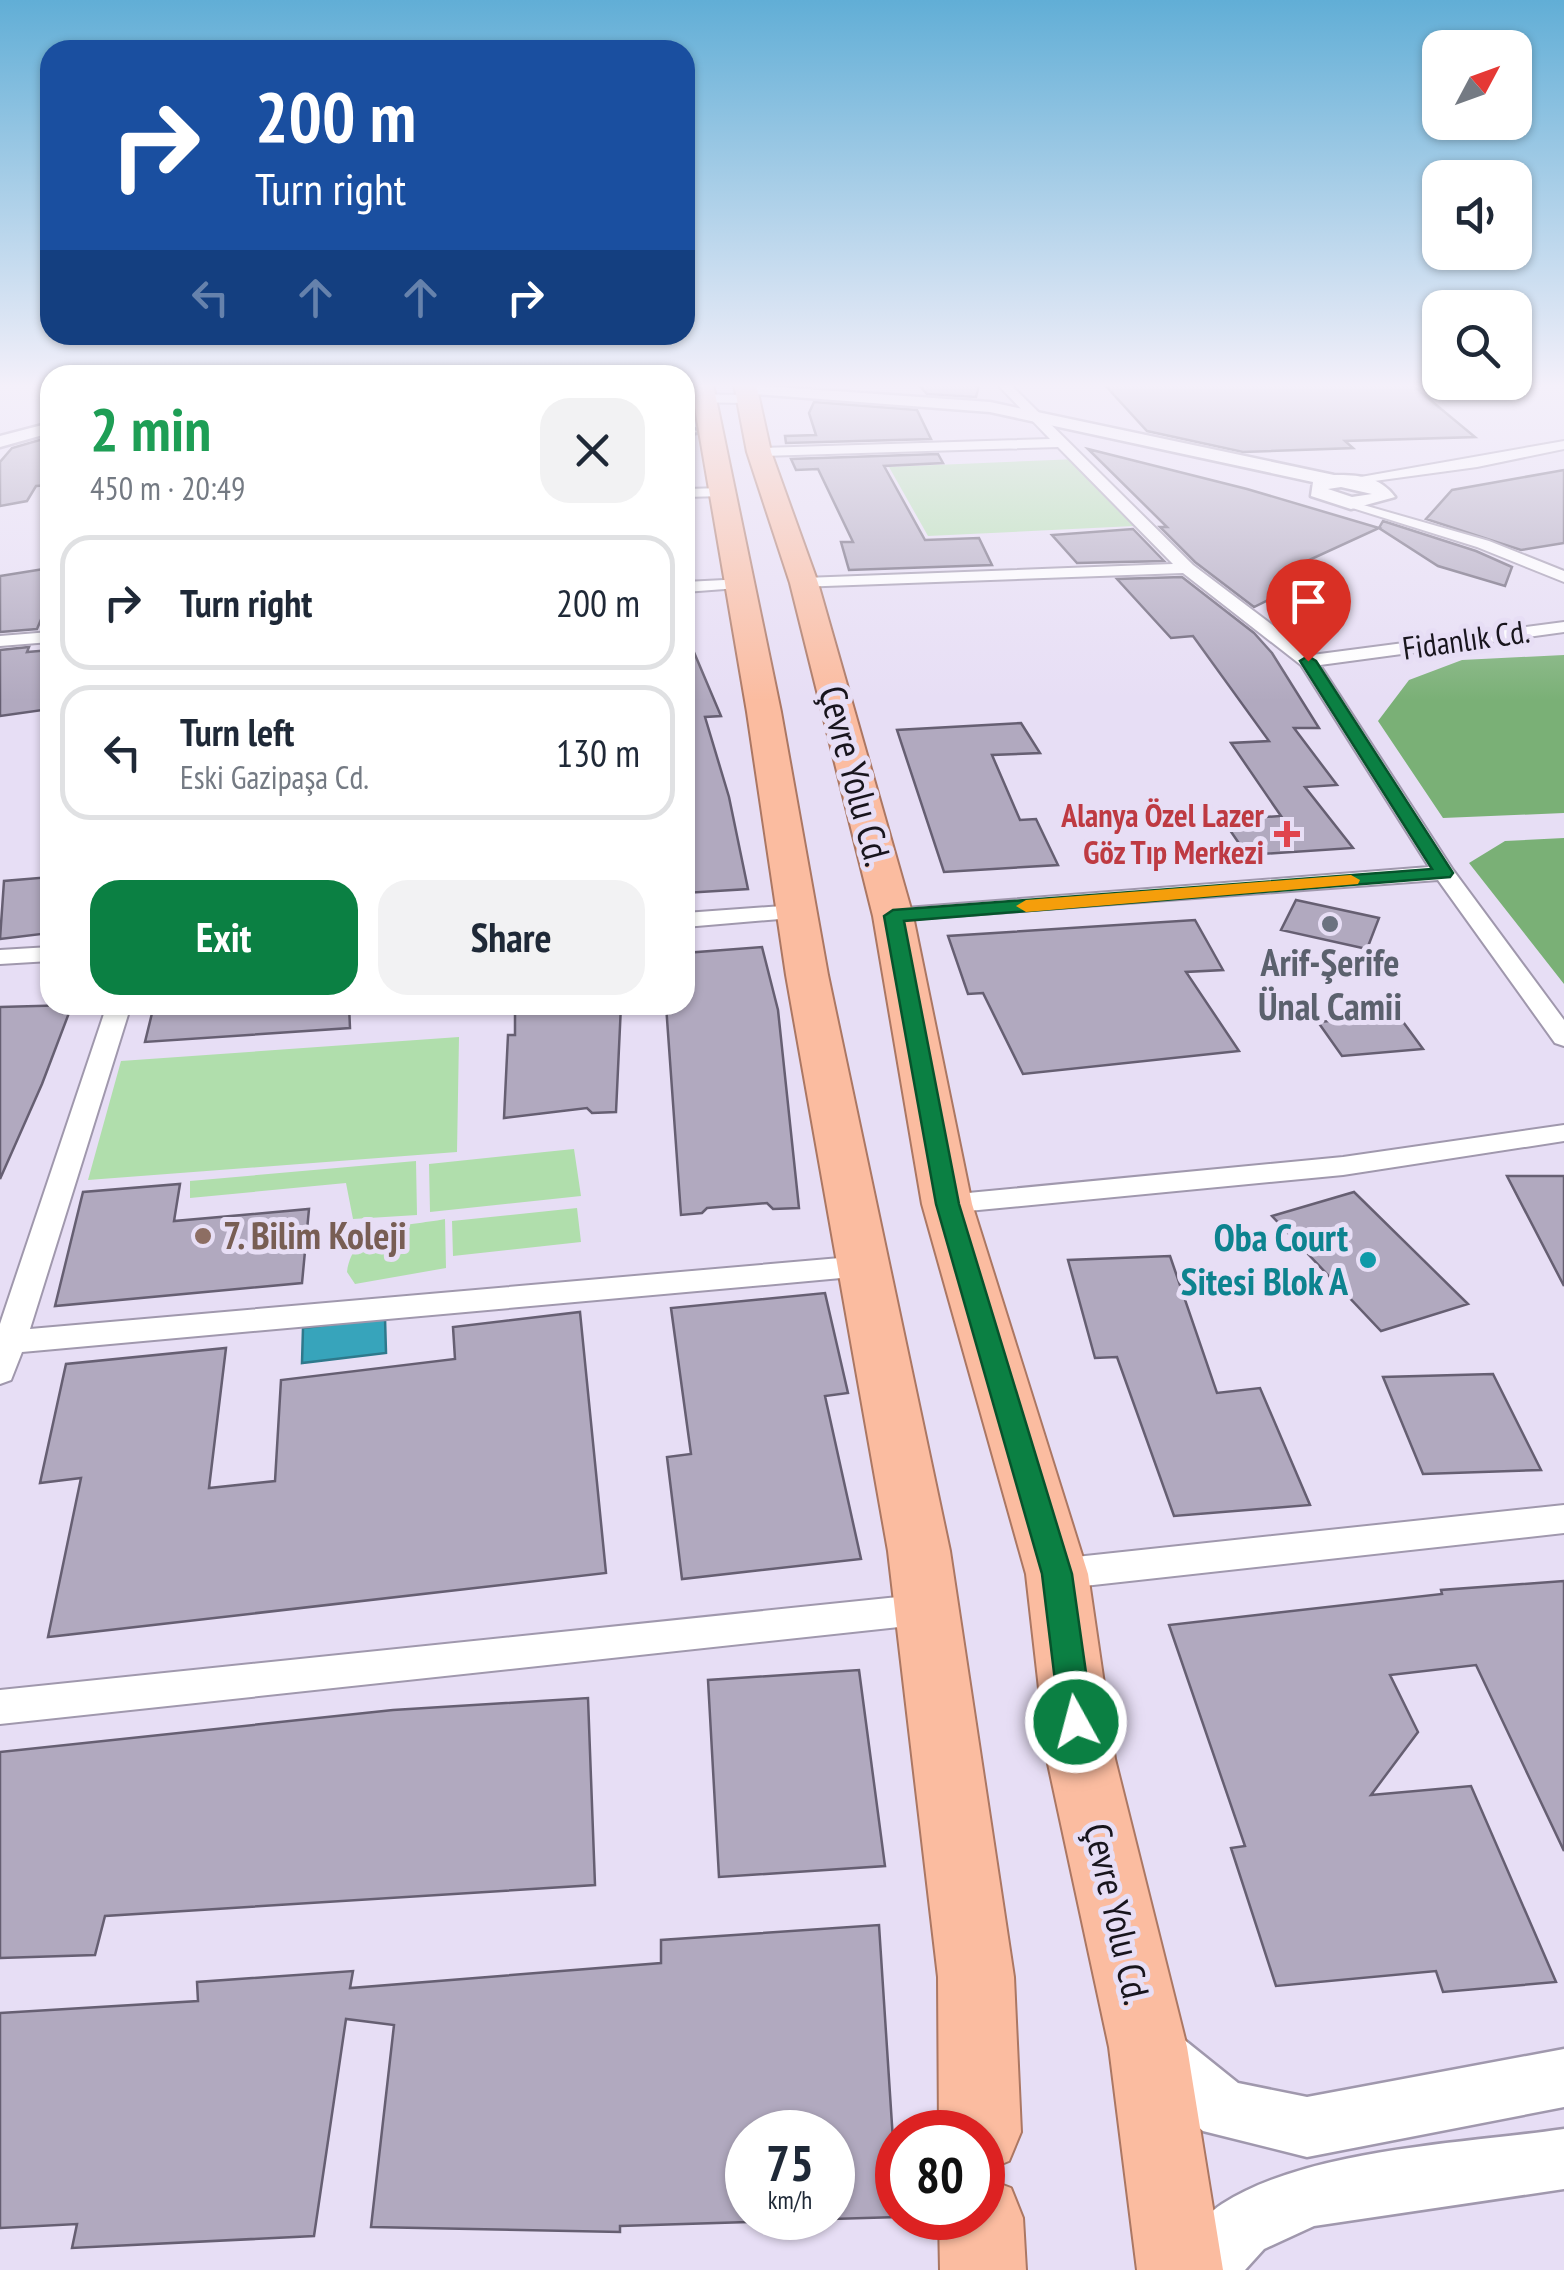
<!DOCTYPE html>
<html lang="en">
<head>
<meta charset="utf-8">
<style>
  body { margin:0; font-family:"PT Sans Narrow",sans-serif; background:#f2f2f3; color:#1f2937; height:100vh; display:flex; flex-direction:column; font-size:38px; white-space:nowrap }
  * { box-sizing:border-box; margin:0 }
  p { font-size:32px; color:#747a83 }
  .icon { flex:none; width:55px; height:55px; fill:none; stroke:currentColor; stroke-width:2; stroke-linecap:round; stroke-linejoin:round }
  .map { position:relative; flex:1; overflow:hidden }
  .details { position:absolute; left:40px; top:365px; width:655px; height:650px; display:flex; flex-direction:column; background:#fff; border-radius:30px; box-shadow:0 2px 8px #0004 }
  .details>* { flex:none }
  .hud { position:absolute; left:40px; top:40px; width:655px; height:305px; border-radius:30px; box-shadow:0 2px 8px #0004; background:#1a4fa0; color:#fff; overflow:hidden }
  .needle { width:65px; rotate:49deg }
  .controls { position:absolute; left:1422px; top:30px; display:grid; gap:20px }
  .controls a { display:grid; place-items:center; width:110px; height:110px; border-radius:20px; background:#fff; box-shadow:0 2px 8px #0004; font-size:50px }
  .speed { position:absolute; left:725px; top:2110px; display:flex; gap:20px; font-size:50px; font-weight:700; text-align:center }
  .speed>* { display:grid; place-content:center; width:130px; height:130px; border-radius:50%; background:#fff; box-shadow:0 2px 8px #0004; line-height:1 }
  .speed small { font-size:25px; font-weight:400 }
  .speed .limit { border:15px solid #d22; background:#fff; color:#111 }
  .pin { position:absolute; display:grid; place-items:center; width:85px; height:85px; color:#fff; margin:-102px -42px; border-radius:50% 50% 50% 0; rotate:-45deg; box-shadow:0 0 10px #0007 }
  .pin .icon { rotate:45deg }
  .me { position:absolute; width:110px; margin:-55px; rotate:353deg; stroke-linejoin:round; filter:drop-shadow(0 0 8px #0008) }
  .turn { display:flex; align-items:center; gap:35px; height:210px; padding:0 50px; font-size:45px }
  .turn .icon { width:130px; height:130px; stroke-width:2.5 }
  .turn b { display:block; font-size:70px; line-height:85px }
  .lanes { display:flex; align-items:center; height:95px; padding:0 50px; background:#0003; justify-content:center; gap:50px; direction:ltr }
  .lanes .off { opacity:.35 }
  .round { display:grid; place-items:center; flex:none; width:105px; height:105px; border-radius:30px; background:#f2f2f3 }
  .overview { display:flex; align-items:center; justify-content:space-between; height:170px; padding:0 50px }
  h1 { font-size:60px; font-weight:700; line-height:75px; color:#1e9e55 }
  .action { display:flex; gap:20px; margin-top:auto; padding:20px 50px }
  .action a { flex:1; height:115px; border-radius:30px; background:#0b8043; color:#fff; font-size:40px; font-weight:700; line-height:115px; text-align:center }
  .action a+a { background:#f2f2f3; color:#1f2937 }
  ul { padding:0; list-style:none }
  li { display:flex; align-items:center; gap:30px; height:135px; margin:0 20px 15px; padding:0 30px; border:5px solid #e0e1e3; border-radius:30px }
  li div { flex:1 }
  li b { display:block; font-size:38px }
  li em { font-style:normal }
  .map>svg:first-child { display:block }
  .green { fill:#b0deac }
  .forest { fill:#7ab076 }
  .water { fill:#37a4bb; stroke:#2e798c; stroke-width:2.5 }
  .building { fill:#b1a9bf; stroke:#665f72; stroke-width:2.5 }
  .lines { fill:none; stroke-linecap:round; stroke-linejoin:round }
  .pedestrian-casing { stroke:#a098ad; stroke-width:6 }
  .minor-casing { stroke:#a098ad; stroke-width:4 }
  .tertiary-casing { stroke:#a098ad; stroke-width:5 }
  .trunk-casing { stroke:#ab7763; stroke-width:4 }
  .pedestrian { fill:#fff; fill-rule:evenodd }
  .minor { fill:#fff; fill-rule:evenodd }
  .tertiary { fill:#fff; fill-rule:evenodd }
  .trunk { fill:#fbbca0; fill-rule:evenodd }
  .route { fill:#0b8043; stroke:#07532c; stroke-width:2.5 }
  .slow { fill:#f59e0b }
  .health-dot { fill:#e0444e; stroke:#e7def5; stroke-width:4 }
  .worship-dot { fill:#6b7280; stroke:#e7def5; stroke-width:4 }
  .education-dot { fill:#8d6e63; stroke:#e7def5; stroke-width:4 }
  .culture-dot { fill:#0f9aa8; stroke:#e7def5; stroke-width:4 }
  .labels { text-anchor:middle; stroke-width:10; stroke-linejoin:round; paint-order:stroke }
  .far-street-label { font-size:32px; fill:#18151d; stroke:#e7def5 }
  .far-health-label { font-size:32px; font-weight:bold; fill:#be3a42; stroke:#e7def5; text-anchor:end }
  .street-label { font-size:38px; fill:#18151d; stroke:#e7def5 }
  .worship-label { font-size:38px; font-weight:bold; fill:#5b616d; stroke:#e7def5 }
  .education-label { font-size:38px; font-weight:bold; fill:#785e54; stroke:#e7def5; text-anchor:start }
  .culture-label { font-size:38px; font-weight:bold; fill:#0d838f; stroke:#e7def5; text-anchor:end }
</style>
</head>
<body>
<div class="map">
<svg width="1564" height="2270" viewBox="0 0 1564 2270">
  <rect width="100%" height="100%" fill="#e7def5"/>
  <path class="green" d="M 1078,459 L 1134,526 L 928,536 L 889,467 Z
    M 459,1037 L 457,1152 L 88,1180 L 121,1061 Z
    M 574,1149 L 581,1196 L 430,1212 L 429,1164 Z
    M 416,1161 L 417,1215 L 353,1219 L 346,1183 L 190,1198 L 190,1181 Z
    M 577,1208 L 581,1242 L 453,1256 L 452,1221 Z
    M 445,1219 L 446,1268 L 355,1284 L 347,1272 C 354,1223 405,1227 445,1219 Z"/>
  <path class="forest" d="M 1564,655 L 1564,813 L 1443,818 L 1378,721 L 1409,680 L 1462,660 Z
    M 1564,838 L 1564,984 L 1469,863 L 1505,841 Z"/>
  <path class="water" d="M 385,1318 L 386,1353 L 302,1363 L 303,1328 Z"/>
  <path class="building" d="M 918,384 L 946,384 L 979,385 L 976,397 L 927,394 Z
    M 1104,384 L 1411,384 L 1475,437 L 1345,441 L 1353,448 L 1243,452 L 1147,431 Z
    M 814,402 L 917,410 L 931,439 L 786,443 L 785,436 L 816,435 L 809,413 Z
    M 50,437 L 50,485 L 36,486 L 27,501 L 0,506 L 0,462 L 12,448 Z
    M 1088,449 L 1247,489 L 1379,528 L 1296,566 L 1313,578 L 1254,607 L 1195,562 L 1160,527 L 1167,527 Z
    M 938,454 L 943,463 L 884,466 L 925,540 L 979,538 L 992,565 L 849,570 L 841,542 L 853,542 L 818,469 L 796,470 L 791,459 Z
    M 1564,470 L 1564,543 L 1521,550 L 1426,519 L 1452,490 Z
    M 1383,521 L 1476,551 L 1512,567 L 1505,586 L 1438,566 L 1379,528 Z
    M 1133,529 L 1164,561 L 1077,563 L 1052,535 Z
    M 50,568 L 50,598 L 37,629 L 0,632 L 0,576 Z
    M 1182,577 L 1254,633 L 1272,653 L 1319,728 L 1294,728 L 1337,785 L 1305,787 L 1353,848 L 1247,855 L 1223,820 L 1281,816 L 1231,743 L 1269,741 L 1193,636 L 1171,638 L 1117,579 Z
    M 685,631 L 721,716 L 705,717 L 729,797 L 748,889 L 685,893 Z
    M 29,647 L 27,652 L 50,650 L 50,709 L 0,716 L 0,650 Z
    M 1021,723 L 1040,753 L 992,755 L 1020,820 L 1036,819 L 1058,865 L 944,872 L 897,730 Z
    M 50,877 L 50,933 L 0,939 L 4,881 Z
    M 1296,900 L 1379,918 L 1367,949 L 1281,930 Z
    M 1195,920 L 1223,970 L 1186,972 L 1239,1051 L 1023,1074 L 983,993 L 968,994 L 948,936 Z
    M 762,947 L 778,1010 L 799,1208 L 773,1209 L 767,1203 L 707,1208 L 702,1213 L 681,1215 L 666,1005 L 685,1005 L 685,953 Z
    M 72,1005 L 42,1084 L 0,1179 L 0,1007 Z
    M 154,1005 L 349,1005 L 350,1028 L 145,1042 Z
    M 515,1005 L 621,1005 L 616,1112 L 592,1113 L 587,1108 L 504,1118 L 508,1035 L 515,1035 Z
    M 1398,1015 L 1423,1049 L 1342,1056 L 1318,1022 Z
    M 1507,1176 L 1564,1176 L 1564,1286 Z
    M 180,1184 L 174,1221 L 309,1209 L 302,1283 L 55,1306 L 83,1192 Z
    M 1354,1192 L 1468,1304 L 1381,1331 L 1272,1216 Z
    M 1170,1256 L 1217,1393 L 1260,1388 L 1310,1505 L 1174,1516 L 1117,1357 L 1095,1358 L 1068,1260 Z
    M 825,1293 L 848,1393 L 825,1396 L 861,1559 L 682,1579 L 667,1457 L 691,1454 L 671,1308 Z
    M 580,1312 L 606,1573 L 48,1637 L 81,1478 L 40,1483 L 66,1364 L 226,1348 L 209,1488 L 275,1481 L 281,1380 L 455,1359 L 453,1327 Z
    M 1493,1374 L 1541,1470 L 1423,1474 L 1383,1377 Z
    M 1564,1581 L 1564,1851 L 1476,1665 L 1390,1675 L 1418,1732 L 1371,1795 L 1471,1786 L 1556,1982 L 1443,1992 L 1436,1971 L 1276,1986 L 1231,1848 L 1245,1846 L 1169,1625 L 1442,1594 L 1441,1590 Z
    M 859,1670 L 885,1866 L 719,1877 L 708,1680 Z
    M 588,1698 L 595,1885 L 105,1916 L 95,1955 L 0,1958 L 0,1752 L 393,1710 Z
    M 879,1925 L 898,2217 L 832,2219 L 832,2132 L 748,2132 L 748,2222 L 620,2226 L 620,2232 L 371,2227 L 394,2025 L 346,2019 L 314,2236 L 72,2248 L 77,2224 L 0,2228 L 0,2013 L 198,2001 L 197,1982 L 353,1971 L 350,1988 L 661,1963 L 661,1940 Z"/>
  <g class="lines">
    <defs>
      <path id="pedestrian" d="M 685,429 L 695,430 L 697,432 L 685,435 Z"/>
      <path id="minor" d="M 997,384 L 1010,384 L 1193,565 L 1312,655 L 1564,622 L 1564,632 L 1320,665 L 1453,870 L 1564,1020 L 1564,1046 L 1555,1043 L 1438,880 L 885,921 L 881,916 L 893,909 L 1429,867 L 1301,665 L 1183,573 L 798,587 L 798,579 L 804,578 L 1173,564 L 1058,447 L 759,456 L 752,452 L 759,448 L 1050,439 Z
        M 685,394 L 748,395 L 755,399 L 748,403 L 685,402 Z
        M 1564,441 L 1564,449 L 1477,467 L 1345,485 L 1338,481 Z
        M 685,489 L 724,488 L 731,492 L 724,496 L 685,497 Z
        M 1346,500 L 1489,541 L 1564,571 L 1564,582 L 1477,547 L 1346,506 Z
        M 744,579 L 744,587 L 738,588 L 685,592 L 685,582 Z
        M 50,632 L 50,642 L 0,646 L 0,636 Z
        M 796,905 L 808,912 L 804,917 L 685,927 L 685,913 Z
        M 50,947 L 50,961 L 0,964 L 0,950 Z
        M 107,1005 L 131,1005 L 30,1329 L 863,1256 L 874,1259 L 878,1266 L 874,1273 L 863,1276 L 22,1352 L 11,1380 L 0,1384 L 0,1324 Z
        M 1564,1125 L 1564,1141 L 1343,1175 L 947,1213 L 933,1204 L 947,1195 L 1343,1157 Z
        M 1564,1505 L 1564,1533 L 1057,1589 L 1044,1584 L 1039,1574 L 1044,1564 L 1057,1559 Z
        M 927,1594 L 940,1598 L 945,1609 L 940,1620 L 927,1624 L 0,1724 L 0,1690 Z"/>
      <path id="tertiary" d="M 747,385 L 990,402 L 1334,475 C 1358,475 1380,476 1395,497 L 1351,509 L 1311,496 L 1313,482 L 990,412 L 741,393 L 739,390 ZM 1341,487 L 1372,494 L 1352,497 L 1328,489 Z
        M 50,423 L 50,433 L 0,447 L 0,436 Z
        M 1157,2025 L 1177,2034 L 1238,2083 L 1307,2097 L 1564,2049 L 1564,2107 L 1307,2157 L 1203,2131 L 1137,2074 L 1128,2054 L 1137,2034 Z
        M 1564,2129 L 1564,2189 L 1314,2226 L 1264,2249 L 1245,2270 L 1171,2270 C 1181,2247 1200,2218 1222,2204 C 1310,2148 1461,2144 1564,2129 Z"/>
      <path id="trunk" d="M 691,384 L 713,384 L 781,712 L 828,975 L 950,1551 L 1014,1977 L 1021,2132 L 1009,2161 L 982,2172 L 982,2132 L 939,2132 L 938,1977 L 888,1551 L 786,975 L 747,712 Z
        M 734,384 L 756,384 L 771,452 L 818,583 L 913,916 L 972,1204 L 1088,1574 L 1115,1759 L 1187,2047 L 1223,2270 L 1137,2270 L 1109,2047 L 1047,1759 L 1026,1574 L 922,1204 L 873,916 L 790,583 L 747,452 Z
        M 982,2177 L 1011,2188 L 1023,2218 L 1026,2270 L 940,2270 L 939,2218 L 982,2218 Z"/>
    </defs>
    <use href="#pedestrian" class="pedestrian-casing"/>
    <use href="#minor" class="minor-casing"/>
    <use href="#tertiary" class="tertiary-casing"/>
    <use href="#trunk" class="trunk-casing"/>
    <use href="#pedestrian" class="pedestrian"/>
    <use href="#minor" class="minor"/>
    <use href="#tertiary" class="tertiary"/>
    <use href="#trunk" class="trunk"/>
  </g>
  <linearGradient id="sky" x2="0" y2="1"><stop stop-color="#61aed6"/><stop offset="0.55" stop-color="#f4f0fa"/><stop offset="1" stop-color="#f4f0fa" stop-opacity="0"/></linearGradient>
  <rect width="1564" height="701" fill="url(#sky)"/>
  <path class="route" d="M 1308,656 L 1316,661 L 1453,873 L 1450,877 L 904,921 L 959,1204 L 1072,1574 L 1093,1722 L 1088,1732 L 1076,1736 L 1065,1732 L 1060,1722 L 1042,1574 L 936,1204 L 884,916 L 893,910 L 1432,869 L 1300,661 Z"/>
  <path class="slow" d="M 1351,875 L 1360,880 L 1358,884 L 1026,912 L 1016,906 L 1026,900 Z"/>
  <path class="health-dot" d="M1282 819h10v10h10v10h-10v10h-10v-10h-10v-10h10z"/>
  <circle class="worship-dot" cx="1330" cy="924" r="10"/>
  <circle class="education-dot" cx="203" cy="1236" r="10"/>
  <circle class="culture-dot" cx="1368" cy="1260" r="10"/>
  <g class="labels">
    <g class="far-street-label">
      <text transform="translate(1466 640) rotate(-8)" y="11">Fidanlık Cd.</text>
    </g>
    <g class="far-health-label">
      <text x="1264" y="827">Alanya Özel Lazer<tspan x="1264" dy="37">Göz Tıp Merkezi</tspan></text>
    </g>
    <g class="street-label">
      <text transform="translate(855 776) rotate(75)" y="13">Çevre Yolu Cd.</text>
      <text transform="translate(1117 1914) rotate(77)" y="13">Çevre Yolu Cd.</text>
    </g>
    <g class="worship-label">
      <text x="1330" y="976">Arif-Şerife<tspan x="1330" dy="44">Ünal Camii</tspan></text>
    </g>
    <g class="education-label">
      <text x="223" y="1249">7. Bilim Koleji</text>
    </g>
    <g class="culture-label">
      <text x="1348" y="1251">Oba Court<tspan x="1348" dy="44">Sitesi Blok A</tspan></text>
    </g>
  </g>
</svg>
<div class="controls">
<a><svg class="needle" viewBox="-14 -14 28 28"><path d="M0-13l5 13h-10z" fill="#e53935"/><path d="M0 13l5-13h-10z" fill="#747a83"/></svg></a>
<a><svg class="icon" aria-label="sound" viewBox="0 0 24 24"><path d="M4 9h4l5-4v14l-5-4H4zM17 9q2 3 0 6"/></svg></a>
<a><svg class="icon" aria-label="search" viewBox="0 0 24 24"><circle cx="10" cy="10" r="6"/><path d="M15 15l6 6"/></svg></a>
</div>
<div class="speed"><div>75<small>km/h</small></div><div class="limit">80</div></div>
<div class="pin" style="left:1308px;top:661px;background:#d93025"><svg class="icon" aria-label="arrive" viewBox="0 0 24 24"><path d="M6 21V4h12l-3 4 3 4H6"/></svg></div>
<svg class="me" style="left:1076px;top:1722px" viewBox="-20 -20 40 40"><circle r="17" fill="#0b8043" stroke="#fff" stroke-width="3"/><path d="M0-11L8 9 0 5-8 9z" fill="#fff"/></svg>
<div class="hud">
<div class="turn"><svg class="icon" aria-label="right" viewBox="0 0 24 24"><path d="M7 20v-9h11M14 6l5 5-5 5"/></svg><div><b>200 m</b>Turn right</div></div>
<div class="lanes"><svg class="icon off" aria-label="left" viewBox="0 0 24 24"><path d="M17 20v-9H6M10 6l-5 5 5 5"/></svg><svg class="icon off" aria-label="ahead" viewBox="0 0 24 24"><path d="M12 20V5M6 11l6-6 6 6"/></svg><svg class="icon off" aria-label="ahead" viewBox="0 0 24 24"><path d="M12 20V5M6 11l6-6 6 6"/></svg><svg class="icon" aria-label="right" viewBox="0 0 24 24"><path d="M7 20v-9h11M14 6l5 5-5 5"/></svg></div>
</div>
<section class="details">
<div class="overview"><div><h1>2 min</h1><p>450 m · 20:49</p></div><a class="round"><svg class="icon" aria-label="close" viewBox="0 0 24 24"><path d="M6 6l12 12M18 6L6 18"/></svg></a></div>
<ul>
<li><svg class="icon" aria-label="right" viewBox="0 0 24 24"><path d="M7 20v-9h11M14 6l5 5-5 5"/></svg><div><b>Turn right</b></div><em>200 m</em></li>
<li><svg class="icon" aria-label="left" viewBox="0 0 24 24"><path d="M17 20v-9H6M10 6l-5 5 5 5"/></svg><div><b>Turn left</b><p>Eski Gazipaşa Cd.</p></div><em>130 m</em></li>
</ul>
<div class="action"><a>Exit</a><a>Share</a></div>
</section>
</div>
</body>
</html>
